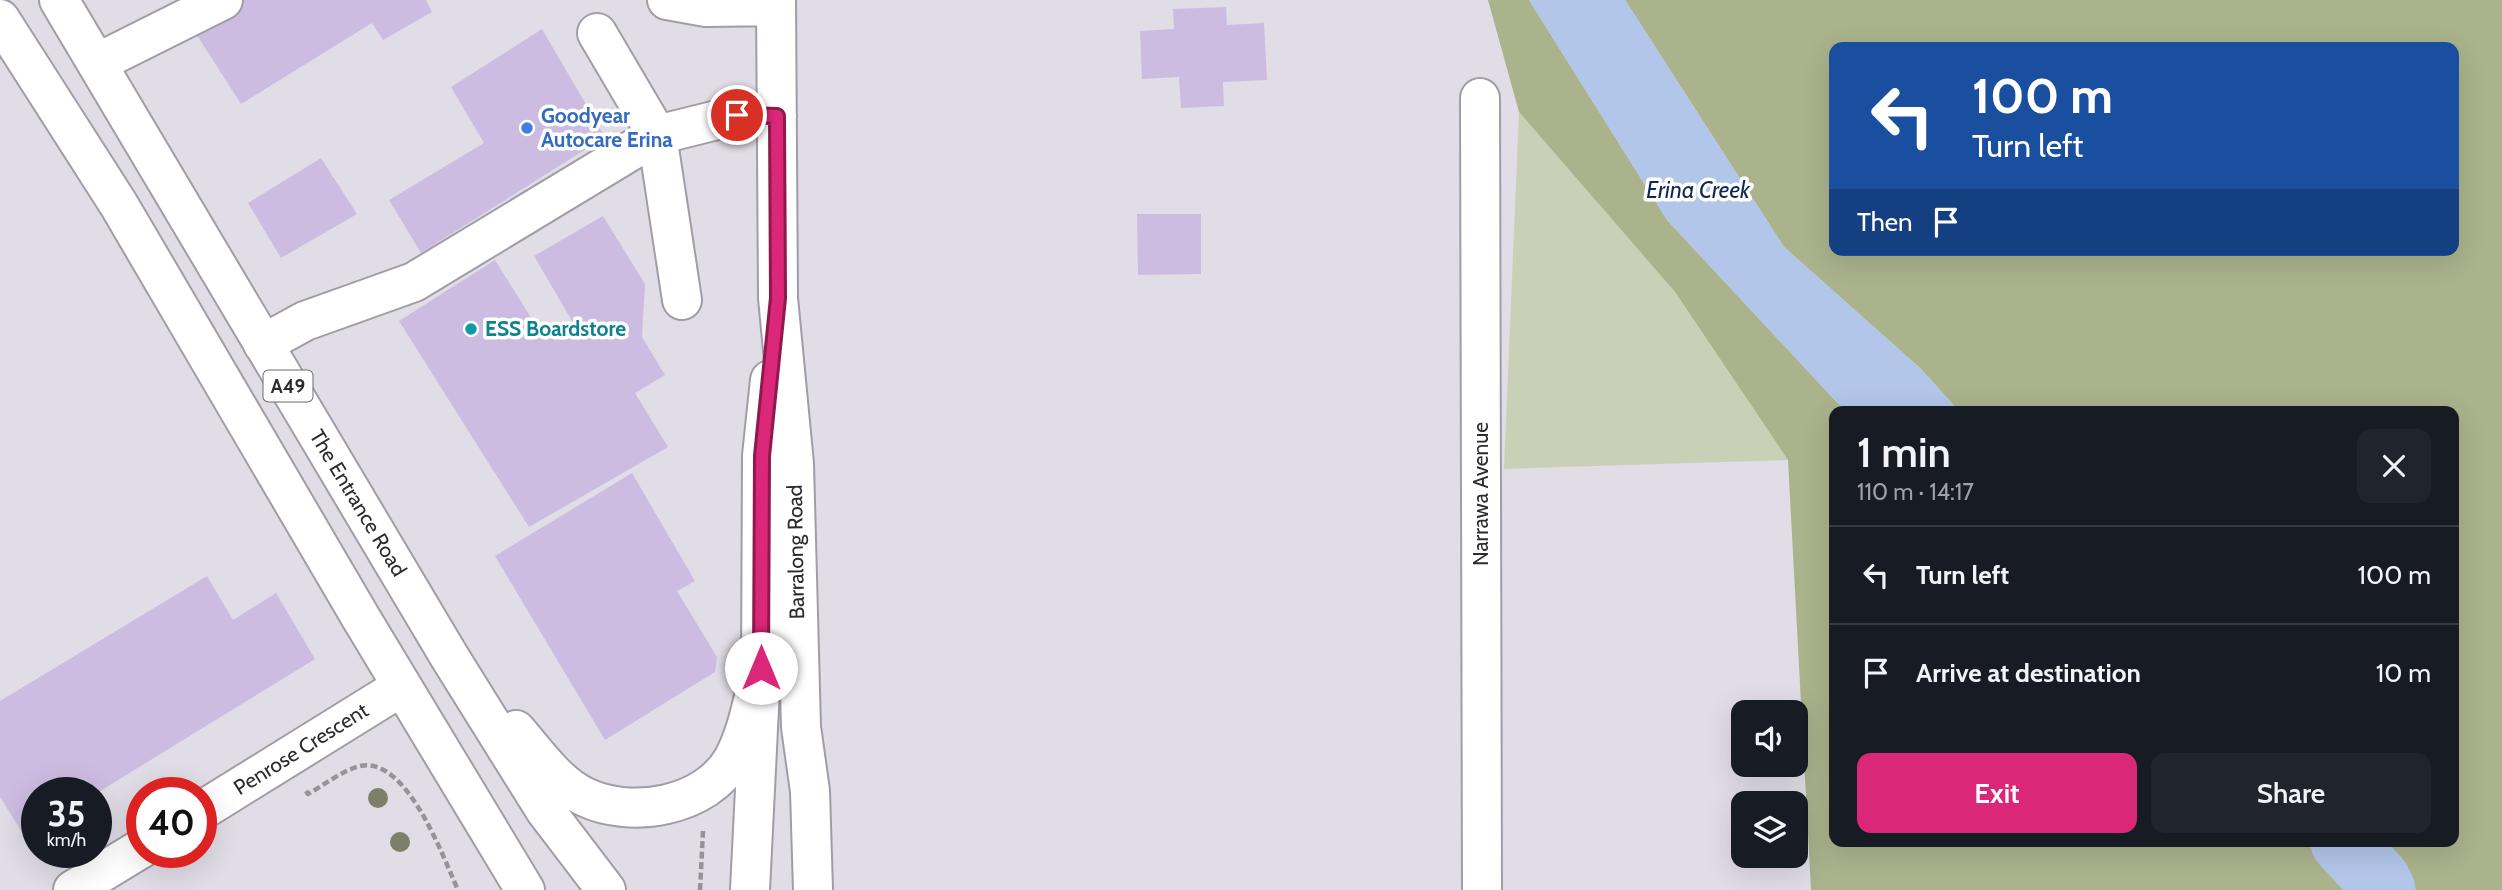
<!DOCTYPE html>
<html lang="en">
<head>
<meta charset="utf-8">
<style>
  body { margin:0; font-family:Cabin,sans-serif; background:#20242c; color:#f1f3f6; height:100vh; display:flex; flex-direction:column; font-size:26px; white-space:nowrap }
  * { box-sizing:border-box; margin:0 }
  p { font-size:23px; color:#9ea1a6 }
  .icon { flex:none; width:38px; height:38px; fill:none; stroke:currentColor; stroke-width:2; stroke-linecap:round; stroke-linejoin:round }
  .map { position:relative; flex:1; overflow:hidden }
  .details { position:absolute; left:1829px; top:406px; width:630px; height:441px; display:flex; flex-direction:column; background:#171b24; border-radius:14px; box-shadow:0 7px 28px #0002 }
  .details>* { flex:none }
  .hud { position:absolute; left:1829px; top:42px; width:630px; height:214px; border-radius:14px; box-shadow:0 7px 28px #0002; background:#1a4fa0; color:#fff; overflow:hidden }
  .buttons { position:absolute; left:1731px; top:700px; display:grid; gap:14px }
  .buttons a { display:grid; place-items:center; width:77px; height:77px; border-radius:14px; background:#171b24; box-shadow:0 7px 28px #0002; font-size:35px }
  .speed { position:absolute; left:21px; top:777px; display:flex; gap:14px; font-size:35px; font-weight:700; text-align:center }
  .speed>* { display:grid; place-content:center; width:91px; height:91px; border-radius:50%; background:#171b24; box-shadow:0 7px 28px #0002; line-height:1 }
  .speed small { font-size:18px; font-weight:400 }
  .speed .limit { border:10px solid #d22; background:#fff; color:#111 }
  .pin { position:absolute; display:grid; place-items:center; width:60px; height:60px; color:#fff; margin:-30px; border:4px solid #fff; border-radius:50%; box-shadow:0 2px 7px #0007 }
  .me { position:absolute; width:77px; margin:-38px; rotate:0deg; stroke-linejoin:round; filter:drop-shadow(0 0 5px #0008) }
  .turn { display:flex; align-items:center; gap:24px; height:147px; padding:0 28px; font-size:32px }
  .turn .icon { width:91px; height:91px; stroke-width:2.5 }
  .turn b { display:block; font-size:49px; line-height:60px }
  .then { display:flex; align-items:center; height:66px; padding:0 28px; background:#0003; gap:14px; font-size:26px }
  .round { display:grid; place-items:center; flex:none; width:74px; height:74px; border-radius:14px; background:#20242c }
  .headline { display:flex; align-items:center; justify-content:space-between; height:119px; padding:0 28px }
  h1 { font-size:42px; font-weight:600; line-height:52px }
  .action { display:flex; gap:14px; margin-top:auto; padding:14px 28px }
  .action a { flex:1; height:80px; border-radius:14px; background:#db2777; color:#fff; font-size:28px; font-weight:600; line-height:80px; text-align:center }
  .action a+a { background:#20242c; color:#f1f3f6 }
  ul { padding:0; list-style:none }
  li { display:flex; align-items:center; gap:21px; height:98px; padding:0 28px; border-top:2px solid #363941 }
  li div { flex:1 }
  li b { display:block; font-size:26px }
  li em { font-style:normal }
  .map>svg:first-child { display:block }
  .green { fill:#cad0b5 }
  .forest { fill:#aab38c; fill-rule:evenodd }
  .water { fill:#b2c6ea }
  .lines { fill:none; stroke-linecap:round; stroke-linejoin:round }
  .river { stroke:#b2c6ea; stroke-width:65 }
  .building { fill:#cdbce1 }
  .minor-casing { stroke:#a19da7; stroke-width:42 }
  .highway-casing { stroke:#a19da7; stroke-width:42 }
  .path { stroke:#95929a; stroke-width:4.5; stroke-dasharray:7 3.5; stroke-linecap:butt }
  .minor { stroke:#fff; stroke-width:38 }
  .highway { stroke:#fff; stroke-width:38 }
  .tree { fill:#7d8069 }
  .route-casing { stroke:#8e194d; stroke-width:18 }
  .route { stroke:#db2777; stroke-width:12 }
  .shop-dot { fill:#3f7fe0; stroke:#fff; stroke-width:2.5 }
  .culture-dot { fill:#0f9aa8; stroke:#fff; stroke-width:2.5 }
  .labels { text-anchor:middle; stroke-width:7; stroke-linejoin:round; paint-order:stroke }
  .shield { fill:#fff; stroke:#6c6b6d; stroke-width:2 }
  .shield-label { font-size:19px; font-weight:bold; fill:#2d2b2f }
  .shop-label { font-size:21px; font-weight:bold; fill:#366cbe; stroke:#fff; text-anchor:start }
  .culture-label { font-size:21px; font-weight:bold; fill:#0d838f; stroke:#fff; text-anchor:start }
  .street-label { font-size:21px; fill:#2d2b2f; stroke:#fff }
  .water-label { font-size:23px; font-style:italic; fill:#102753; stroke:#fff }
</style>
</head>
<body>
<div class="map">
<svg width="2502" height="890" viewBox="0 0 2502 890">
  <rect width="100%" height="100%" fill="#e1dde7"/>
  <path class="green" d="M 1519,112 L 1675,292 L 1788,460 L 1504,469 Z"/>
  <path class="forest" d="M 1488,0 L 1529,0 L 1667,220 L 1845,411 L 1834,411 L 1834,842 L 2454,842 L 2454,411 L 1959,411 L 1921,369 L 1784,247 L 1625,0 L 2502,0 L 2502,890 L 1811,890 L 1788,460 L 1675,292 L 1519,112 ZM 1834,47 L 2454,47 L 2454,250 L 1834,250 Z"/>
  <path class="water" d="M 1529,0 L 1625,0 L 1784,247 L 1921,369 L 1959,411 L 1845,411 L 1667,220 Z"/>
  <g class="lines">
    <path class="river" d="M 2343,842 L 2378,880 L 2383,890"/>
  </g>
  <path class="building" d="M 241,0 L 426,0 L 432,12 L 383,40 L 372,23 L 241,104 L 193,29 Z
    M 1226,7 L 1227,25 L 1264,23 L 1267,80 L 1223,82 L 1224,106 L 1181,108 L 1179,77 L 1142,79 L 1140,31 L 1174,29 L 1173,9 Z
    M 542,29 L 605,137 L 421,253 L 389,200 L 484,143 L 451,87 Z
    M 321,158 L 357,214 L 281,258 L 248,203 Z
    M 1137,214 L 1201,214 L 1201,274 L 1138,275 Z
    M 603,216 L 645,284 L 642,337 L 665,375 L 635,393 L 668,447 L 529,527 L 399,321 L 495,260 L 545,340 L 572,321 L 534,256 Z
    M 632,473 L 695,581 L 677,591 L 717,657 L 715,672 L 605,740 L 495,556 Z
    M 207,576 L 233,620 L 276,593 L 315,659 L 97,793 L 37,793 L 37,830 L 25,837 L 0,797 L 0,701 Z"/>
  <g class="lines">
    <defs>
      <path id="minor" d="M 667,0 L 706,7 L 776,6
        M 776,0 L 778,298 L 794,464 L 801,727 L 810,791 L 813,890
        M 597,33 L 657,135 L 737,115 L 777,116
        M 97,63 L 223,0
        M 1480,98 L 1482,890
        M 263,344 L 305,321 L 414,282 L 657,135 L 682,300
        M 201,811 L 401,687
        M 73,890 L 142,848
        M 750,890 L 761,668 L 762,456 L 770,380"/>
      <path id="highway" d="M 59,0 L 449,656 L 545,810 L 606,890
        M 0,19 L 119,205 L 361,618 L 525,890
        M 516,730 C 536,753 557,784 585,797 C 631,819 706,807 733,759 C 748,732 753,698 761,668"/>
    </defs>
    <use href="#minor" class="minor-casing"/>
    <use href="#highway" class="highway-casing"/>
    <path class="path" d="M 306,791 L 308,794 C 324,785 343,770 360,766 C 407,756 443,857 458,890
      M 700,890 L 703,831"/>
    <use href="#minor" class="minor"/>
    <use href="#highway" class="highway"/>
  </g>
  <g class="tree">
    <circle cx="378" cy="798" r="10"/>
    <circle cx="400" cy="842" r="10"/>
  </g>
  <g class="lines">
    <defs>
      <path id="route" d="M 737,115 L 777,116 L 778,298 L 762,456 L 761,668"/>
    </defs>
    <use href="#route" class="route-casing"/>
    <use href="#route" class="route"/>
  </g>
  <circle class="shop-dot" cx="527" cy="128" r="7"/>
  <circle class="culture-dot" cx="471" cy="329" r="7"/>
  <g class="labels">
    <rect class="shield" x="263.5" y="370.5" width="49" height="31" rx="5"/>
    <g class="shield-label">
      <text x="288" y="393">A49</text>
    </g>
    <g class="shop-label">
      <text x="541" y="123">Goodyear<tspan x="541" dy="24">Autocare Erina</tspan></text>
    </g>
    <g class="culture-label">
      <text x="485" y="336">ESS Boardstore</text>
    </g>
    <g class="street-label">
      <text transform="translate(1481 494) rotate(-90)" y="7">Narrawa Avenue</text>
      <text transform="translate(358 503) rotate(59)" y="7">The Entrance Road</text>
      <text transform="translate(796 552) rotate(-91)" y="7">Barralong Road</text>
      <text transform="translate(301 749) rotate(-32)" y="7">Penrose Crescent</text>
    </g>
    <g class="water-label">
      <text x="1698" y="198">Erina Creek</text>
    </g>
  </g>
</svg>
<div class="buttons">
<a><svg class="icon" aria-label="sound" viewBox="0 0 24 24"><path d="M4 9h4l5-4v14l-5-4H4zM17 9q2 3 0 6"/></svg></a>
<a><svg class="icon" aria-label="layers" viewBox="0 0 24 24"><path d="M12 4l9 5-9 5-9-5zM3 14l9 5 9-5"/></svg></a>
</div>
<div class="speed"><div>35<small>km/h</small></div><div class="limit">40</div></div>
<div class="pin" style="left:737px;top:115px;background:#d93025"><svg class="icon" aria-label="arrive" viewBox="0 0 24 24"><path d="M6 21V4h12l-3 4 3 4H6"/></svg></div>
<svg class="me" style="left:761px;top:668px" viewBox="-20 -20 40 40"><circle r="19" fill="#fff"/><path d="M0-13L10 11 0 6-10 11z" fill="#db2777"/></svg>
<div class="hud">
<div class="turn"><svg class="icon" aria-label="left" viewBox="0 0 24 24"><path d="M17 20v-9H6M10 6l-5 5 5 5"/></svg><div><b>100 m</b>Turn left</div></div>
<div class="then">Then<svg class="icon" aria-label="arrive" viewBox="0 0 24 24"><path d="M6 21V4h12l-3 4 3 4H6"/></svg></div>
</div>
<section class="details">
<div class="headline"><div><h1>1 min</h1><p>110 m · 14:17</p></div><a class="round"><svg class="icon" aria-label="close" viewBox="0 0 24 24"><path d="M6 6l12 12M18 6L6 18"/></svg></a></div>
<ul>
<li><svg class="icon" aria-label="left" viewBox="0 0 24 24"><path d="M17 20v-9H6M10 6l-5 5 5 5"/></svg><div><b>Turn left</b></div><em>100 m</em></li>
<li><svg class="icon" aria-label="arrive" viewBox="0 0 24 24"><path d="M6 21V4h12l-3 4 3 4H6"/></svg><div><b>Arrive at destination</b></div><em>10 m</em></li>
</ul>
<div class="action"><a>Exit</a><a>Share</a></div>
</section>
</div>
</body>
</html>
